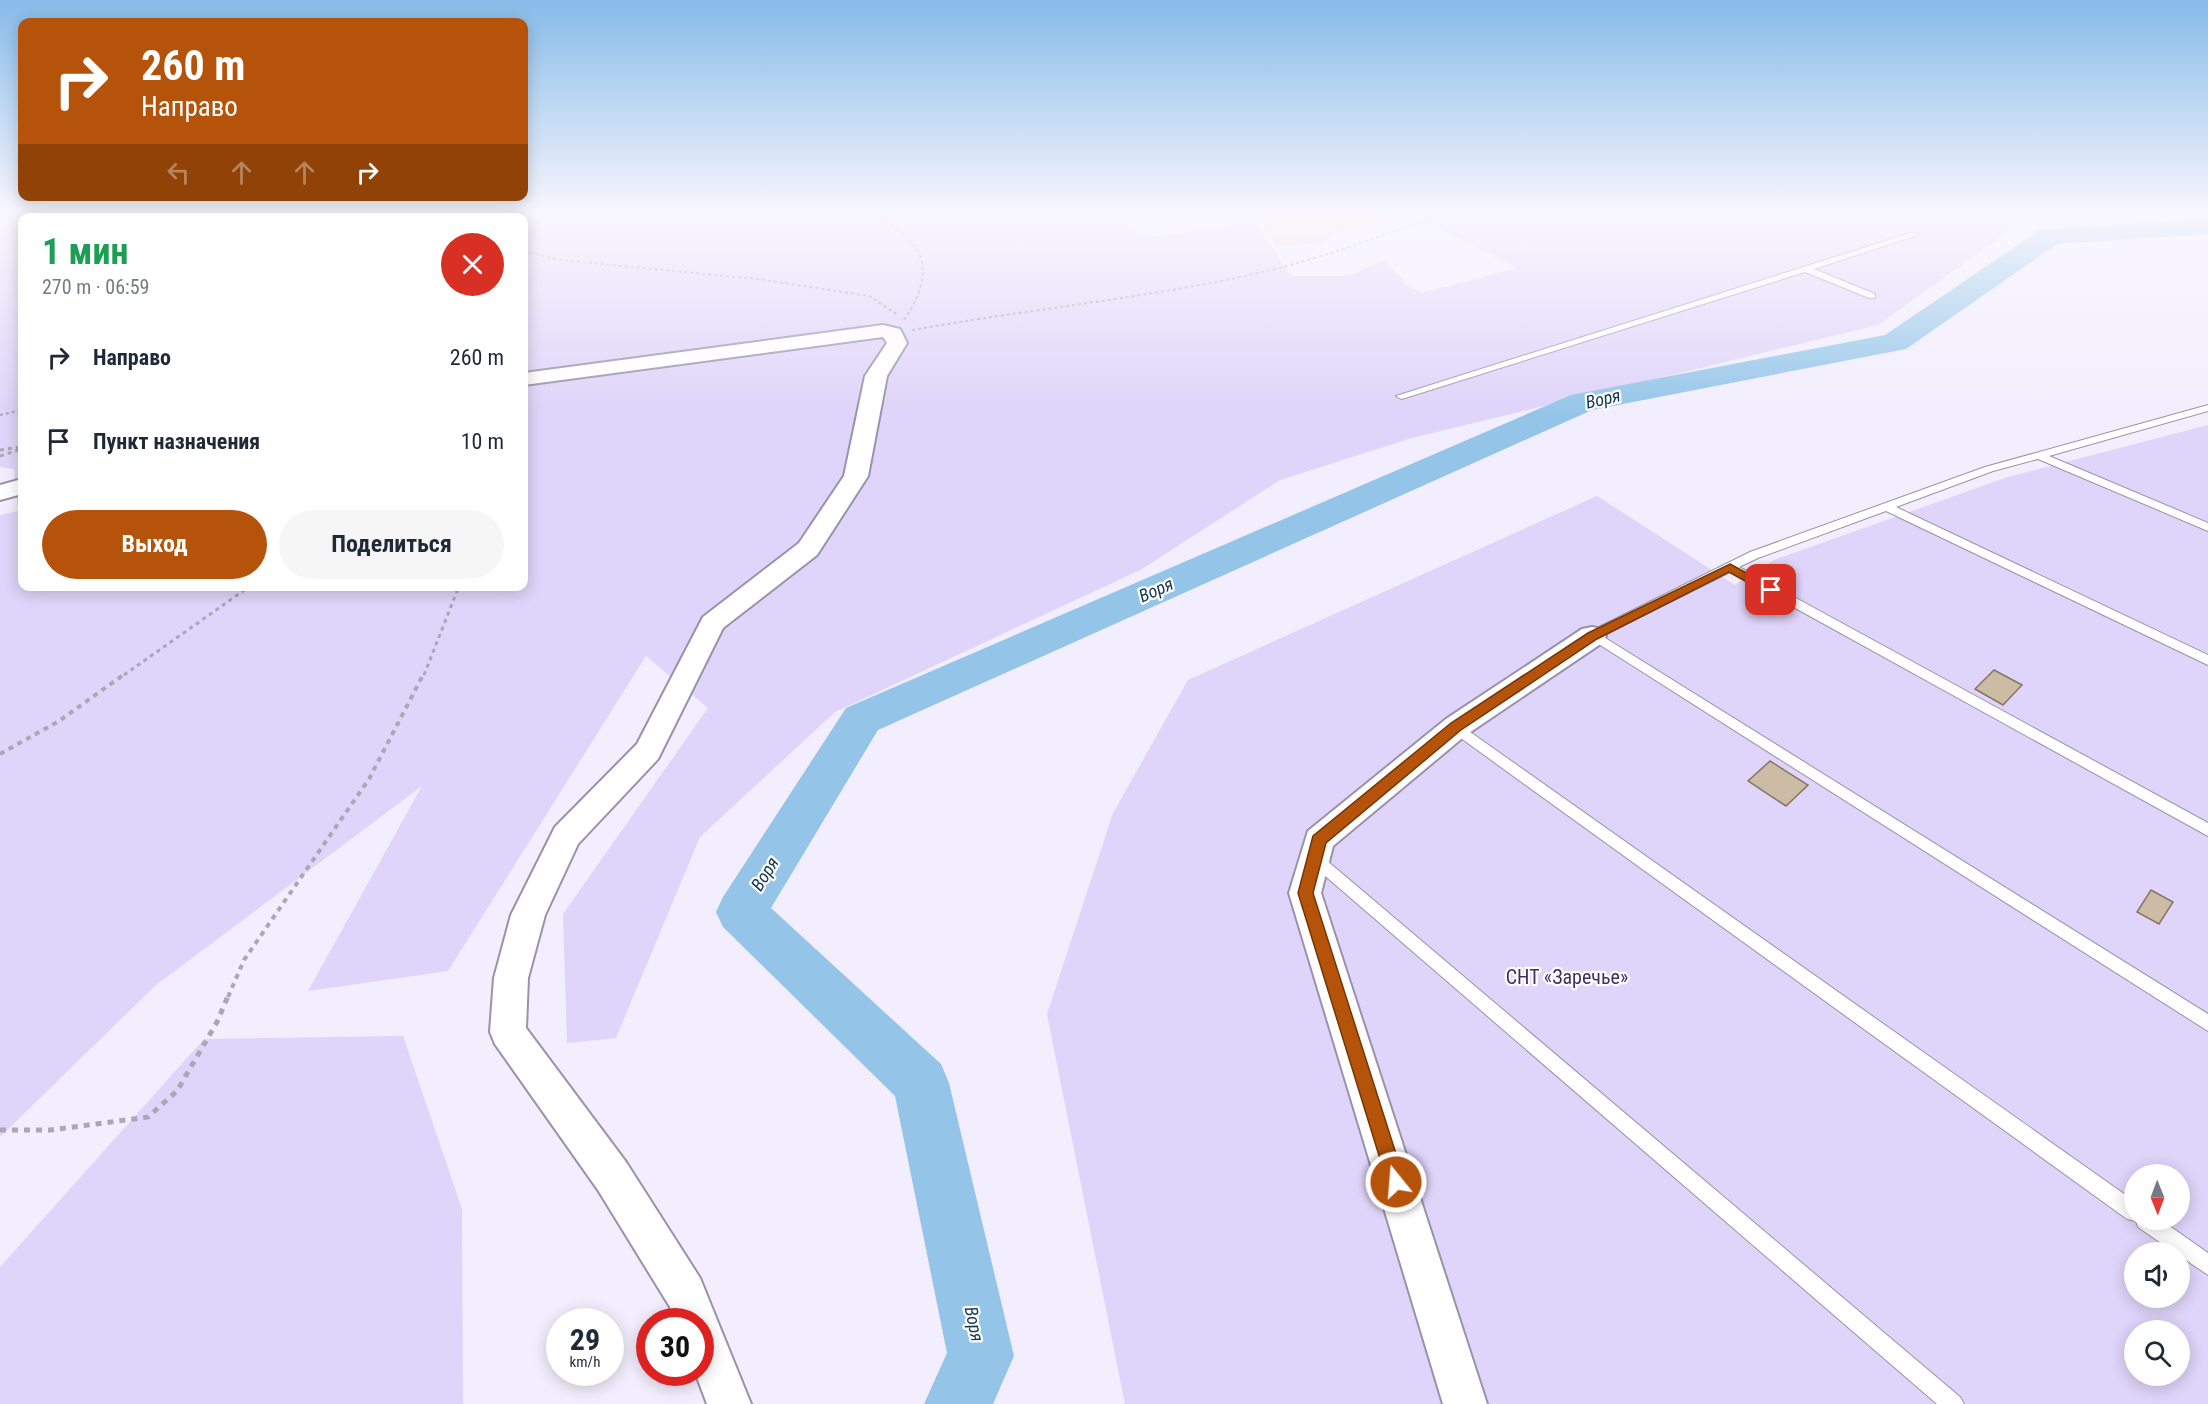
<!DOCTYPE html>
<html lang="ru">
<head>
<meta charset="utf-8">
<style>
  body { margin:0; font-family:"Roboto Condensed",sans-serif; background:#f6f6f7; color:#1f2937; height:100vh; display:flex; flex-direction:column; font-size:22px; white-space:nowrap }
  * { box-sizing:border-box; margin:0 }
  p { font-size:20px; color:#747a83 }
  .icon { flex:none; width:33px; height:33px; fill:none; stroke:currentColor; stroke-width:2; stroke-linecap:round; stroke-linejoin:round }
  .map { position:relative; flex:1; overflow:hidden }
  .panel { position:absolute; left:18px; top:213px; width:510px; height:378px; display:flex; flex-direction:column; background:#fff; border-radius:12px; box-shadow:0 3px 15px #0003 }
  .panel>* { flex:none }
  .hud { position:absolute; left:18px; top:18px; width:510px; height:183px; border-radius:12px; box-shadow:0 3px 15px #0003; background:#b45309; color:#fff; overflow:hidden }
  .needle { width:39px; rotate:179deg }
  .tools { position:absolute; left:2124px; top:1164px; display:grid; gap:12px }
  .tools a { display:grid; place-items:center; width:66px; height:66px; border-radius:50%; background:#fff; box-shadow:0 3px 15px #0003; font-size:30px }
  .speed { position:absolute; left:546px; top:1308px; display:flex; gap:12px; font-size:30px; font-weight:700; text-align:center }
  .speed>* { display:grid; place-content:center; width:78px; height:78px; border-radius:50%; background:#fff; box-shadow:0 3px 15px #0003; line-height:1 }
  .speed small { font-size:15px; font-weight:400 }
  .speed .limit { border:9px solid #d22; background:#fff; color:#111 }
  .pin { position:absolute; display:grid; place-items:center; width:51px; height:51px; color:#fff; margin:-26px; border-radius:12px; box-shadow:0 3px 9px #0006 }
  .me { position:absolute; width:66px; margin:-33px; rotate:343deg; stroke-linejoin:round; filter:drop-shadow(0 0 4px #0008) }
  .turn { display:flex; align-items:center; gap:21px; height:126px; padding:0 24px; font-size:27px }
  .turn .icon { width:78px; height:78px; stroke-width:2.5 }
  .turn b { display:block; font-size:42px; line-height:51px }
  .lanes { display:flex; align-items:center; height:57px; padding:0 24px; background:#0003; justify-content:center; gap:30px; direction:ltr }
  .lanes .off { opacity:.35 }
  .round { display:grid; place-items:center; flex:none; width:63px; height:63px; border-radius:32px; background:#f6f6f7 }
  .summary { display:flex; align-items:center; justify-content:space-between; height:102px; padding:0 24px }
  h1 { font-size:36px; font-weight:700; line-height:45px; color:#1e9e55 }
  .cta { display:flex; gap:12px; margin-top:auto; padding:12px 24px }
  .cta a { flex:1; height:69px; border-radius:36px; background:#b45309; color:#fff; font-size:24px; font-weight:700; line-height:69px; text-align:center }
  .cta a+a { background:#f6f6f7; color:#1f2937 }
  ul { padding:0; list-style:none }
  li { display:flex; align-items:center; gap:18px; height:84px; padding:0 24px }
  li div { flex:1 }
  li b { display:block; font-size:22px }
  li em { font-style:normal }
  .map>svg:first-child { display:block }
  .industrial { fill:#fadfdd }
  .green { fill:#dfd4f9; fill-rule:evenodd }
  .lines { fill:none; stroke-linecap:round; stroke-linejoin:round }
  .river { fill:#94c5e8; fill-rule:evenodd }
  .building { fill:#ccbba5; stroke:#867763; stroke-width:1.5 }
  .lane-casing { stroke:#9992aa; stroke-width:2 }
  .street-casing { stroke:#9992aa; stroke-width:4 }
  .path-far3 { stroke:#aba7b5; stroke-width:2; stroke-dasharray:3 3; stroke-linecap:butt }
  .path-far2 { stroke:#aba7b5; stroke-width:3; stroke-dasharray:4 4; stroke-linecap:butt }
  .path-far1 { stroke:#aba7b5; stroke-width:4; stroke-dasharray:5 5; stroke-linecap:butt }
  .path { stroke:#aba7b5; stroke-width:5; stroke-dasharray:6 6; stroke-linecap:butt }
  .lane { fill:#fff; fill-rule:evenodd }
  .street { fill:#fff; fill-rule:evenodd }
  .route { fill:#b45309; stroke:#753606; stroke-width:1.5 }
  .labels { text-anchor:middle; stroke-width:4.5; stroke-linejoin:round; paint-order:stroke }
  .water-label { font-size:18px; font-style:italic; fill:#123951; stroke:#fefefe }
  .near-park-label { font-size:20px; fill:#432c67; stroke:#fefefe }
</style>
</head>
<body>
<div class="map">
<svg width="2208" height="1404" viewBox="0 0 2208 1404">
  <rect width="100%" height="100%" fill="#f2eefd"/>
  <path class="industrial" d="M 1259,216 L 1386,216 L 1375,233 L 1335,231 L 1324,243 L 1275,246 Z"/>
  <path class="green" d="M 0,216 L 1128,216 L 1137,238 L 1256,224 L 1291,276 L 1348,276 L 1384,260 L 1408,286 L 1422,293 L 1517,268 L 1414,216 L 2183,216 L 2016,226 L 1878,325 L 1412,438 L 1280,480 L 1142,569 L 835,712 L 700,837 L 616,1038 L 567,1043 L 563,914 L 708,708 L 646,656 L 448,971 L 308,991 L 422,786 L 156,985 L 0,1137 L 0,515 L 18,511 L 14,469 L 0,467 ZM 22,218 L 524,218 L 524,586 L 22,586 Z
    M 2208,425 L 2208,1404 L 1125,1404 L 1047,1014 L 1113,813 L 1188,680 L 1597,496 L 1735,585 L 1774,560 L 2008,477 ZM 2134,1174 L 2180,1174 L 2180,1220 L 2134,1220 ZM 2134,1252 L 2180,1252 L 2180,1298 L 2134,1298 ZM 2134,1330 L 2180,1330 L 2180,1376 L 2134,1376 Z
    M 403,1036 L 462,1209 L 463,1404 L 0,1404 L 0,1267 L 204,1039 Z"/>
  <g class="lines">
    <path class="river" d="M 2208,218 L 2208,234 L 2057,244 L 1906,349 L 1592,410 L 878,730 L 771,908 L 941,1064 L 949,1083 L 1014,1356 L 993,1404 L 924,1404 L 947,1353 L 895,1096 L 723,927 L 716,912 L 723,897 L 846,708 L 1571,395 L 1885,335 L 2040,230 Z"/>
  </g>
  <path class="building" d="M 1994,670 L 2022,685 L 2003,705 L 1975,689 Z
    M 1770,761 L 1808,785 L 1786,806 L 1748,781 Z
    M 2151,890 L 2173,902 L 2159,924 L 2137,912 Z"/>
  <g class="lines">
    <defs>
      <path id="lane" d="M 1911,233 L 1918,235 L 1814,269 L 1875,294 L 1875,298 L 1869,298 L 1805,272 L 1405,398 L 1401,399 L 1396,396 Z
        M 2208,405 L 2208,411 L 2049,456 L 2208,523 L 2208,531 L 2038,459 L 1993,471 L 1896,507 L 2208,655 L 2208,665 L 1886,511 L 1758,558 L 1739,567 L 2208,823 L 2208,836 L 1730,572 L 1602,636 L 2208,1014 L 2208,1031 L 1586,636 L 1587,633 L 1750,552 L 1985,467 Z
        M 1456,722 L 2134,1201 L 2134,1220 L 2161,1220 L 2208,1253 L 2208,1275 L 2180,1256 L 2180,1252 L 2174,1252 L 2138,1227 L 2136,1221 L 2127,1219 L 1451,731 L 1449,727 L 1451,723 Z
        M 1314,852 L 1319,854 L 1960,1397 L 1964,1404 L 1937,1404 L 1309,862 L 1306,858 L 1309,854 Z"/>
      <path id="street" d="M 883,325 L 900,329 L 907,343 L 887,376 L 868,476 L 817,555 L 723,628 L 658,759 L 578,844 L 545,915 L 528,978 L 526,1028 L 626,1162 L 700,1278 L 751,1404 L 707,1404 L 695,1372 L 700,1372 L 700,1322 L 676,1322 L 670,1307 L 598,1190 L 495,1044 L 490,1032 L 494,978 L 511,915 L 555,827 L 637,744 L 703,617 L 799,543 L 844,476 L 865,376 L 887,343 L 883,337 L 524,385 L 524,373 Z
        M 22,479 L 22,494 L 0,500 L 0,485 Z
        M 1592,627 L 1602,629 L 1606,636 L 1602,643 L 1466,735 L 1333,846 L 1321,893 L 1487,1404 L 1443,1404 L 1289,893 L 1308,831 L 1446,719 L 1582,629 Z"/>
    </defs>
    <use href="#lane" class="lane-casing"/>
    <use href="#street" class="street-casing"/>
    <path class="path-far3" d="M 144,216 L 146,218
      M 450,216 L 453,218
      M 883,216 C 894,227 909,237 917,250 C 931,273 917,302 903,321
      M 286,218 L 293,216
      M 524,251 L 561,260 L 757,279 L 869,296 L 898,315
      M 912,330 C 1024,310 1138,299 1250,275 C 1314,261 1375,238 1437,216
      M 0,415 L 22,410"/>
    <path class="path-far2" d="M 0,450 L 20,447
      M 0,456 L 22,449
      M 124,675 L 250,586
      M 424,675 L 459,586"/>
    <path class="path-far1" d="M 0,754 L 59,721 L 126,673
      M 228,997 L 244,960 L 369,779 L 424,673"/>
    <path class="path" d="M 0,1130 L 51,1130 L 148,1117 L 177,1091 L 217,1022 L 228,996"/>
    <use href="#lane" class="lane"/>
    <use href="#street" class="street"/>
  </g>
  <linearGradient id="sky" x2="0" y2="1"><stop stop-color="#86bbe8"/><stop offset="0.52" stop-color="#f9f7fe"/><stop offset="1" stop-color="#f9f7fe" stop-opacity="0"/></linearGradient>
  <rect width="2208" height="413" fill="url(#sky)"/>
  <path class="route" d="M 1730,564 L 1778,590 L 1771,594 L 1767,593 L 1729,572 L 1597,639 L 1461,730 L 1326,843 L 1313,893 L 1405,1182 L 1402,1188 L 1396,1191 L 1389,1188 L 1298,893 L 1313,836 L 1451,723 L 1588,633 Z"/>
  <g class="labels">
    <g class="water-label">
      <text transform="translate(1603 399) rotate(-13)" y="6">Воря</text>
      <text transform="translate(1156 590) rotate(-24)" y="6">Воря</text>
      <text transform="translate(765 874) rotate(-58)" y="6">Воря</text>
      <text transform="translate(974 1324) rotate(78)" y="6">Воря</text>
    </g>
    <g class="near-park-label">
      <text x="1567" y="984">СНТ «Заречье»</text>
    </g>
  </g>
</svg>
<div class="tools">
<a><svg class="needle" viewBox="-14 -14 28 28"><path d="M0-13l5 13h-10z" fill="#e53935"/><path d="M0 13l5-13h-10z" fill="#747a83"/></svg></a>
<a><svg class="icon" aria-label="sound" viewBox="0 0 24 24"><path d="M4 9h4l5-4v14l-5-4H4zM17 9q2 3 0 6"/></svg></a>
<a><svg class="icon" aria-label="search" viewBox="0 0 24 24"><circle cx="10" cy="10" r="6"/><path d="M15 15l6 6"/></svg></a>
</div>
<div class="speed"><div>29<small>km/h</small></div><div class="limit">30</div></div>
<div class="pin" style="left:1771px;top:590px;background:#d93025"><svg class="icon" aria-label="arrive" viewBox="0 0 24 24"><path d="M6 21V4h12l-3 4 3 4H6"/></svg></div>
<svg class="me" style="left:1396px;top:1182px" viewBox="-20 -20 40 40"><circle r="17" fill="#b45309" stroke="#fff" stroke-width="3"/><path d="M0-11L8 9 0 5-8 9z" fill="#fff"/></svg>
<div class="hud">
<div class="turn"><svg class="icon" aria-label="right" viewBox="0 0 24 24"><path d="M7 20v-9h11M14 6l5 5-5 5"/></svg><div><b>260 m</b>Направо</div></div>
<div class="lanes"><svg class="icon off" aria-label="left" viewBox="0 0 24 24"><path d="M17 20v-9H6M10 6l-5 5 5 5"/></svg><svg class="icon off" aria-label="ahead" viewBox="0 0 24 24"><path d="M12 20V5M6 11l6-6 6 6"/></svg><svg class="icon off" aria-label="ahead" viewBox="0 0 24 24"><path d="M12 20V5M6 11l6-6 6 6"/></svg><svg class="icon" aria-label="right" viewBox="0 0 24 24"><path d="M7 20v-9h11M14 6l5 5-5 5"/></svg></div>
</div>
<section class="panel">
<div class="summary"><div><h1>1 мин</h1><p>270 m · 06:59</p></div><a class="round" style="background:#d93025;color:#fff"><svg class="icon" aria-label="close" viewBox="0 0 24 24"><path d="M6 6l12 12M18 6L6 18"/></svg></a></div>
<ul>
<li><svg class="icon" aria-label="right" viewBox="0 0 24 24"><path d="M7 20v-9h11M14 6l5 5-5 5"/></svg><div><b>Направо</b></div><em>260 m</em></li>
<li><svg class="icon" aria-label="arrive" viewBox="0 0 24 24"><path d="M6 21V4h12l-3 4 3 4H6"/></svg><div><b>Пункт назначения</b></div><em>10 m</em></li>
</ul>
<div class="cta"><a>Выход</a><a>Поделиться</a></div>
</section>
</div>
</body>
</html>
